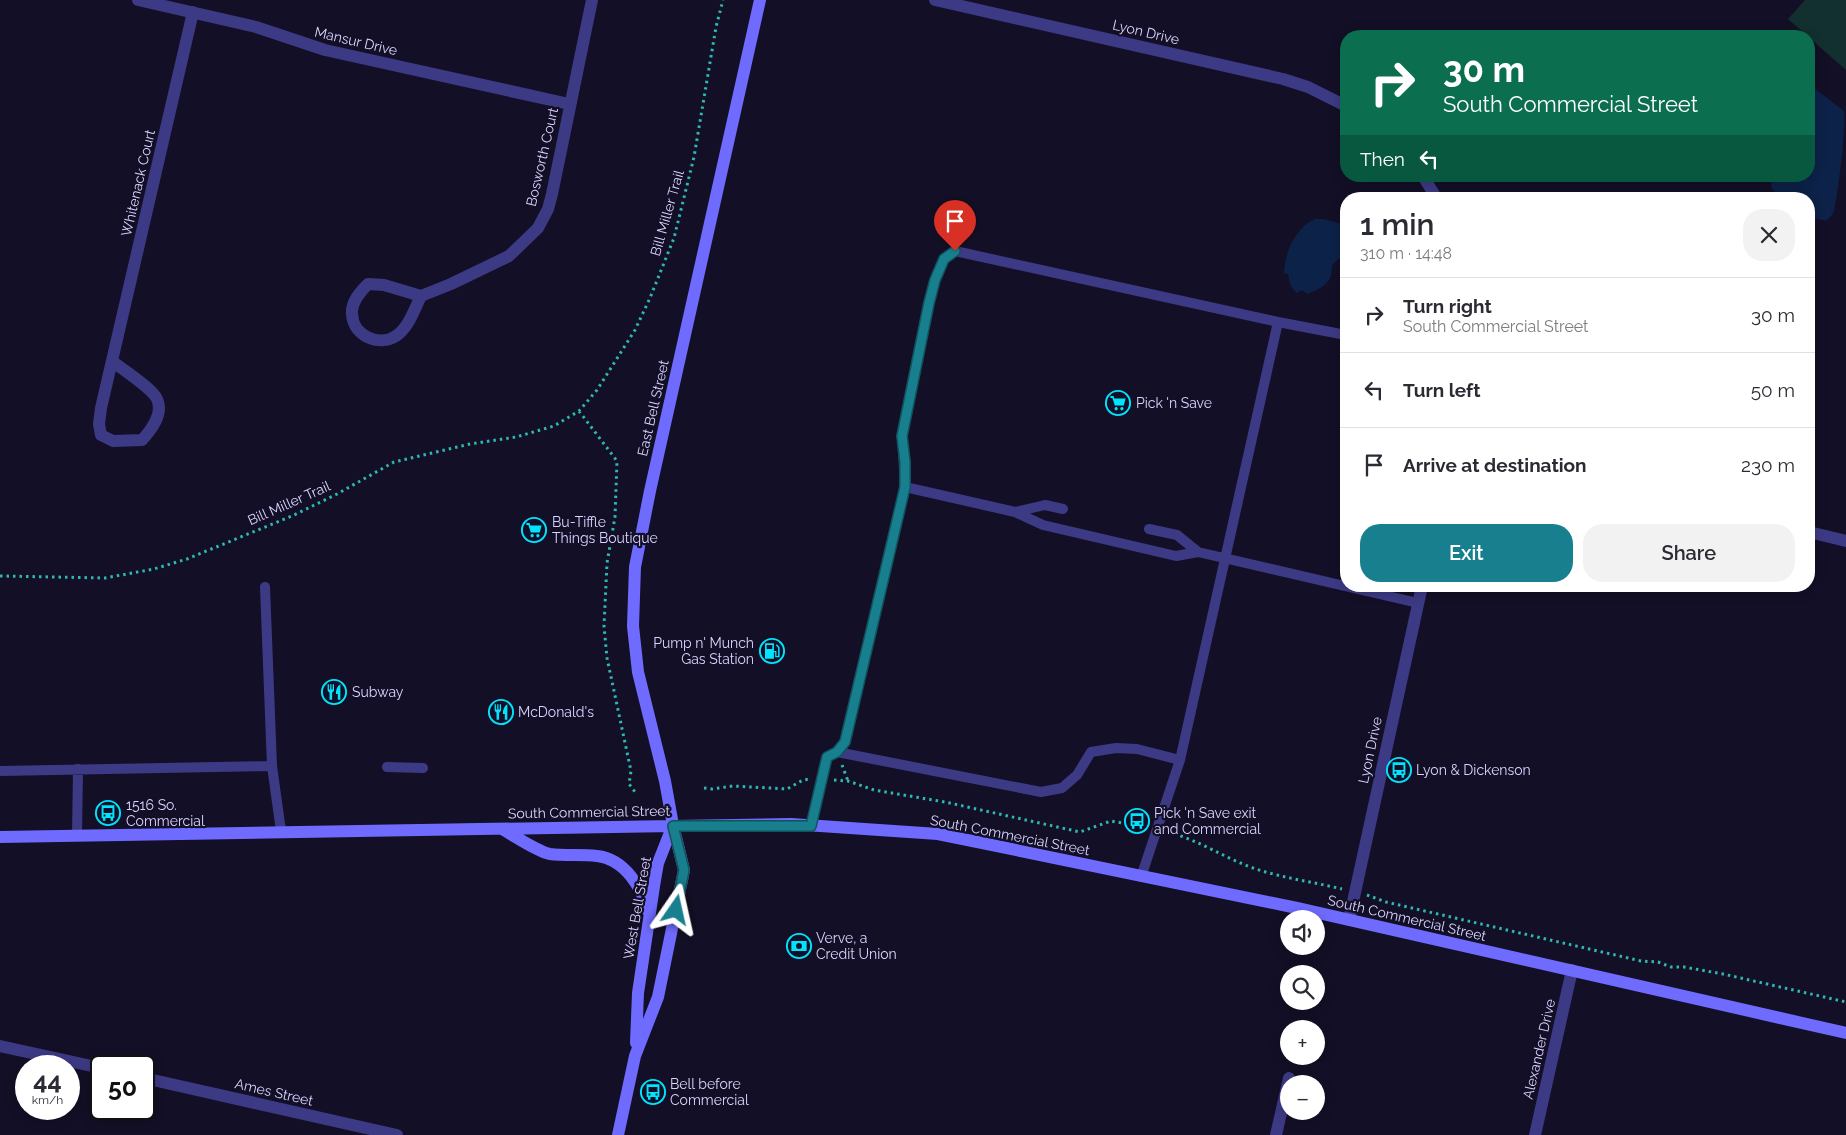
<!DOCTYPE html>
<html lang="en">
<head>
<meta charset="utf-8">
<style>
  body { margin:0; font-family:Raleway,sans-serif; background:#f2f2f3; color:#2b2b33; height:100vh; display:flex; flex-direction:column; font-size:19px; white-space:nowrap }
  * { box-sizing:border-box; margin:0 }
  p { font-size:16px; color:#7c7c81 }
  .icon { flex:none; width:28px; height:28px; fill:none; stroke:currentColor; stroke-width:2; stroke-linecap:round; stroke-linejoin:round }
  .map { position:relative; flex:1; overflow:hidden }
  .panel { position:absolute; left:1340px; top:192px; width:475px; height:400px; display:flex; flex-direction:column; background:#fff; border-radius:20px; box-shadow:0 2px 12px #0003 }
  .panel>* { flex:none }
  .top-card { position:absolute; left:1340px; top:30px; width:475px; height:152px; border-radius:20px; box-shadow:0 2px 12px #0003; background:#0b6e4f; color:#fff; overflow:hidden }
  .tools { position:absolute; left:1280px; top:910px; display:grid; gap:10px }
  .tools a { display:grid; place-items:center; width:45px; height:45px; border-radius:50%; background:#fff; box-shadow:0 2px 12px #0003; font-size:25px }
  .speed { position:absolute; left:15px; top:1055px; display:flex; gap:10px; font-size:25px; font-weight:700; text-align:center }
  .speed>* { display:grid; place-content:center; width:65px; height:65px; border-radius:50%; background:#fff; box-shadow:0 2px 12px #0003; line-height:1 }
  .speed small { font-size:12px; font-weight:400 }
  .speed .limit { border:2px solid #111; border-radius:8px; background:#fff; color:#111 }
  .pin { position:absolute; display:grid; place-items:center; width:42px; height:42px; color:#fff; margin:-51px -21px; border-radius:50% 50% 50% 0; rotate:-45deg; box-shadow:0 0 5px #0007 }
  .pin .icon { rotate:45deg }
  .me { position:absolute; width:55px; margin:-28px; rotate:11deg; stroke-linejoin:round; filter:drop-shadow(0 0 4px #0008) }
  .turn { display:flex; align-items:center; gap:18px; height:105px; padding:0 20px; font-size:22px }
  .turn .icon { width:65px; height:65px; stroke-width:2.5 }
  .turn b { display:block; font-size:35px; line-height:42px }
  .then { display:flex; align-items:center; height:48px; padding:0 20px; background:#0003; gap:10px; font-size:19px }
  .round { display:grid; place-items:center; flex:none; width:52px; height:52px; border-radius:20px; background:#f2f2f3 }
  .headline { display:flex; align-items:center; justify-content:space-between; height:85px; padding:0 20px }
  h1 { font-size:30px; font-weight:600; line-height:38px }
  .cta { display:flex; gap:10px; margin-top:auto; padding:10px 20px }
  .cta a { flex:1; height:58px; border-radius:20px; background:#187f8f; color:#fff; font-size:20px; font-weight:600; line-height:58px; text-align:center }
  .cta a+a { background:#f2f2f3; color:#2b2b33 }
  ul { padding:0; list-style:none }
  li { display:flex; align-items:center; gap:15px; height:75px; padding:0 20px; border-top:1px solid #e1e1e2 }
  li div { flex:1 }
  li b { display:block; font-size:19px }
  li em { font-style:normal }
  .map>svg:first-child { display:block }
  .green { fill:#12302f }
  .water { fill:#0c2248 }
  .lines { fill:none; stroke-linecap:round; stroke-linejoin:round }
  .path { stroke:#2fb8b0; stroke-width:3; stroke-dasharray:2.5 4; stroke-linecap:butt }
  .service { stroke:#3d3a85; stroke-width:10 }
  .minor { stroke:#3d3a85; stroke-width:12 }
  .secondary { stroke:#6f6bff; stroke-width:12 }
  .route-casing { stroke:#10535d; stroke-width:12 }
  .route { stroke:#187f8f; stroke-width:9 }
  .labels { text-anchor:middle; stroke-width:4.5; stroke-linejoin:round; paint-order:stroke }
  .street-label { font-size:14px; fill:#d9d4ff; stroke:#130f26 }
  .poi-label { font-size:14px; fill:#d9d4ff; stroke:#130f26; text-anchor:start }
</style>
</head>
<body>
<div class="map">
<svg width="1846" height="1135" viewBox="0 0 1846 1135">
  <rect width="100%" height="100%" fill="#130f26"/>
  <path class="green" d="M 1805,0 L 1846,0 L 1846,70 L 1788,19 Z"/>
  <path class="water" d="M 1809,84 L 1844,111 C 1846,130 1839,184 1835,206 L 1833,214 L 1826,221 L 1809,217 L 1809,199 L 1780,199 L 1771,187 L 1772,176 L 1809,176 Z
    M 1315,219 L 1323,219 L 1346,225 L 1346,260 L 1341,257 L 1333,264 C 1331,268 1332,272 1331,276 C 1327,286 1317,290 1308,294 L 1301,290 L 1297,293 C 1291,288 1289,282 1288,274 L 1284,273 C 1285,252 1295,228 1315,219 Z"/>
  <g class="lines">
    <path class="path" d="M 579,411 L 617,461 L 615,517 L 607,563 L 604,626 L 607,658 L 631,771 L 629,784 L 635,792
      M 0,576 L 105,578 L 154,569 L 187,559 L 292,516 L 337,494 L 394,462 L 470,444 L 516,437 L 554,426 L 579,411 L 597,390 L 635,330 L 650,298 L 674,238 L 694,157 L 716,27 L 723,0
      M 842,765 L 848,781
      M 834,780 L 848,781 L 874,790 L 945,802 L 1080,832 L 1111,821 L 1145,827
      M 704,788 L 712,789 L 733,786 L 787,789 L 803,780 L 810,779
      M 1168,832 C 1199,840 1226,859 1256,869 C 1283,878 1313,882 1342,889
      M 1367,895 L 1386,902 L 1641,961 L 1658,962 L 1671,967 L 1684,967 L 1723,974 L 1846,1002"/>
    <path class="service" d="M 905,487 L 1015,512 L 1043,525 L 1176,556 L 1198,552 L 1418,603
      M 1015,512 L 1045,505 L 1063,509
      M 1149,529 L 1177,535 L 1198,552
      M 837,752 L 1041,792 L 1062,788 L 1077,775 L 1091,752 L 1116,748 L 1137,749 L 1180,760
      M 272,766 L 281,831
      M 387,767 L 423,768
      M 0,771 L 272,766 L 265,587
      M 811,826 L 827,757 L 837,752 L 845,742 L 905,487 L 902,436 L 929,303 L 935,280 L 944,259 L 955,251 L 1278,322 L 1346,335
      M 77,835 L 78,769
      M 1141,877 L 1180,760 L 1278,322"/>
    <path class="minor" d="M 138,0 L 256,27 L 325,50 L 569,104
      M 935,0 L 1283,79 L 1308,87 L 1346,106
      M 1423,176 L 1437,199
      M 421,296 C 414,310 409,327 396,336 C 379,347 353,336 352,314 C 351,302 360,292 368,284 L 384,285 L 421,296 L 451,284 L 509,256 L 538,228 L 548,209 L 552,194 L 592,0
      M 112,361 C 122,369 153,389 157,399 C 164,414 151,430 142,440 L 113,441 L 101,435 L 99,424 L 101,408 L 193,12
      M 1809,532 L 1846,541
      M 1349,920 L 1422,586
      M 0,1046 L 101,1068
      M 144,1078 L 397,1135
      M 1276,1135 L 1289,1078
      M 1535,1135 L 1572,970"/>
    <path class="secondary" d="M 502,829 C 513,835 538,852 550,854 C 565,856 581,854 597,856 C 625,859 642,888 649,913
      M 0,837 L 791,824 L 938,834 L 1297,908 L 1846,1033
      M 636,1043 L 638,993 L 654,886 L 658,863 L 673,825
      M 618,1135 L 635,1056 L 658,997 L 684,870 L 673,825 L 665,781 L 638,672 L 633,626 L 635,567 L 650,491 L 760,0"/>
  </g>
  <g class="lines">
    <defs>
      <path id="route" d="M 676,910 L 684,870 L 673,826 L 811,826 L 827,757 L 837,752 L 845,742 L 905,487 L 905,462 L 902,436 L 929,303 L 935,280 L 944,259 L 955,251"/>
    </defs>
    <use href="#route" class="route-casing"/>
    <use href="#route" class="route"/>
  </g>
  <defs>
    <symbol id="supermarket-ring" viewBox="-11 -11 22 22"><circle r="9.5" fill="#130f26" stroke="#00e5ff" stroke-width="1.5"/><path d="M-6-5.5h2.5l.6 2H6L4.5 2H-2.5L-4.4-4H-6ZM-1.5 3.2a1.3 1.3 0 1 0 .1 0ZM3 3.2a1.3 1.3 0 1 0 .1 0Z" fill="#00e5ff"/></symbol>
    <symbol id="fuel-ring" viewBox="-11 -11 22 22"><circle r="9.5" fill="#130f26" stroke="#00e5ff" stroke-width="1.5"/><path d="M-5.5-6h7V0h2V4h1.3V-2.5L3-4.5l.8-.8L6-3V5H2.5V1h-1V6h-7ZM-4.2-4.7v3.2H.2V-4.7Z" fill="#00e5ff"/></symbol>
    <symbol id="restaurant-ring" viewBox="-11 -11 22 22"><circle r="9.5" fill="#130f26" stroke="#00e5ff" stroke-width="1.5"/><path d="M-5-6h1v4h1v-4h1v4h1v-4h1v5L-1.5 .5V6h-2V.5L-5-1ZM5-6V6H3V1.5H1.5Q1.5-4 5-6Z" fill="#00e5ff"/></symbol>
    <symbol id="bus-ring" viewBox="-11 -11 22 22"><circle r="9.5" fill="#130f26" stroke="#00e5ff" stroke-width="1.5"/><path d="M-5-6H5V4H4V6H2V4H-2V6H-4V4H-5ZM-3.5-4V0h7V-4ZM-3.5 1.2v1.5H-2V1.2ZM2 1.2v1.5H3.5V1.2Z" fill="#00e5ff"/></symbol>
    <symbol id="bank-ring" viewBox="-11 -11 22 22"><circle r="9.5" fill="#130f26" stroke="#00e5ff" stroke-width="1.5"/><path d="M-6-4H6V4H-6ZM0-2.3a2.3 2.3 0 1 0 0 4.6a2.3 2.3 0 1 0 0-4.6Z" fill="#00e5ff"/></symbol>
  </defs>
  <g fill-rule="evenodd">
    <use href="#supermarket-ring" x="1104" y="389" width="28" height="28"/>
    <use href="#supermarket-ring" x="520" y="516" width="28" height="28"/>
    <use href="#fuel-ring" x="758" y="637" width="28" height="28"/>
    <use href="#restaurant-ring" x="320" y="678" width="28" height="28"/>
    <use href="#restaurant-ring" x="487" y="698" width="28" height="28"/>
    <use href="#bus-ring" x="1385" y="756" width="28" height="28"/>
    <use href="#bus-ring" x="94" y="799" width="28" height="28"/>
    <use href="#bus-ring" x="1123" y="807" width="28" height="28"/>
    <use href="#bank-ring" x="785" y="932" width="28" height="28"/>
    <use href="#bus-ring" x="639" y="1078" width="28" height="28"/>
  </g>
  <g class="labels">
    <g class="street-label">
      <text transform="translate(1146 32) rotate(13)" y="5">Lyon Drive</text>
      <text transform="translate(356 41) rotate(13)" y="5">Mansur Drive</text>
      <text transform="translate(542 157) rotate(-77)" y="5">Bosworth Court</text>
      <text transform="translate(138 183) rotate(-77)" y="5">Whitenack Court</text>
      <text transform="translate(667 213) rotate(-74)" y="5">Bill Miller Trail</text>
      <text transform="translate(653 408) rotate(-77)" y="5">East Bell Street</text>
      <text transform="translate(289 503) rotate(-24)" y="5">Bill Miller Trail</text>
      <text transform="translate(1370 750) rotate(-78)" y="5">Lyon Drive</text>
      <text transform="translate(589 812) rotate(-1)" y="5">South Commercial Street</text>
      <text transform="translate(1010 835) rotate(11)" y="5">South Commercial Street</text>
      <text transform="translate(637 908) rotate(-80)" y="5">West Bell Street</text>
      <text transform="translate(1407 918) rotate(13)" y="5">South Commercial Street</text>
      <text transform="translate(1539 1049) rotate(-77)" y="5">Alexander Drive</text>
      <text transform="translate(274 1092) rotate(13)" y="5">Ames Street</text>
    </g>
    <g class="poi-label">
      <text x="1136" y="408">Pick 'n Save</text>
      <text x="552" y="527">Bu-Tiffle<tspan x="552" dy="16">Things Boutique</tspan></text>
      <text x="754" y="648" text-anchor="end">Pump n' Munch<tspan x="754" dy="16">Gas Station</tspan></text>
      <text x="352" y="697">Subway</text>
      <text x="518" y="717">McDonald's</text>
      <text x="1416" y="775">Lyon &amp; Dickenson</text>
      <text x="126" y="810">1516 So.<tspan x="126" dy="16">Commercial</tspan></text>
      <text x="1154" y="818">Pick 'n Save exit<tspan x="1154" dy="16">and Commercial</tspan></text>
      <text x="816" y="943">Verve, a<tspan x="816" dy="16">Credit Union</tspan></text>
      <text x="670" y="1089">Bell before<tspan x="670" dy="16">Commercial</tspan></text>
    </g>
  </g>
</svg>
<div class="tools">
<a><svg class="icon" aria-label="sound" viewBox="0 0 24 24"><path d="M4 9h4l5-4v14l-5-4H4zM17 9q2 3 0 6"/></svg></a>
<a><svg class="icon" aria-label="search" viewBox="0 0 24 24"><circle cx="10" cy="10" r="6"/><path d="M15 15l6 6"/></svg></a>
<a>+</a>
<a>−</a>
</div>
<div class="speed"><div>44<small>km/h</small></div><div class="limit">50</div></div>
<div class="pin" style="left:955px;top:251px;background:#d93025"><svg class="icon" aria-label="arrive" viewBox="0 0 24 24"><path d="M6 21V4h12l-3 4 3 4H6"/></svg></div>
<svg class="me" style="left:676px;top:910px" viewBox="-20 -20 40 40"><path d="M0-17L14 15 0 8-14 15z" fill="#187f8f" stroke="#fff" stroke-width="4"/></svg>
<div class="top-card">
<div class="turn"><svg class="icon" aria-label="right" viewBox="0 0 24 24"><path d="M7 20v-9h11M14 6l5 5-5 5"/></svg><div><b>30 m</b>South Commercial Street</div></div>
<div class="then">Then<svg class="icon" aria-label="left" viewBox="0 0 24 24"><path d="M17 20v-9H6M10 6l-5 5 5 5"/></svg></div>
</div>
<section class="panel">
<div class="headline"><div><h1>1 min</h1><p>310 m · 14:48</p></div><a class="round"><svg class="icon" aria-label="close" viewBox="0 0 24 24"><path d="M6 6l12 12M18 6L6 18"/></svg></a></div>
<ul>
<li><svg class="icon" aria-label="right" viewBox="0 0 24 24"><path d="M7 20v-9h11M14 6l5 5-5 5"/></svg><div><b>Turn right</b><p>South Commercial Street</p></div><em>30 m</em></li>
<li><svg class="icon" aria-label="left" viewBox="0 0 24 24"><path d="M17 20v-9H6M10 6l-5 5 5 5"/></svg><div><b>Turn left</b></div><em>50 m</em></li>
<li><svg class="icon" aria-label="arrive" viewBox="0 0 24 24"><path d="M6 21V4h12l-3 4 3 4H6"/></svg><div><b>Arrive at destination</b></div><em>230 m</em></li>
</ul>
<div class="cta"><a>Exit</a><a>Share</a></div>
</section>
</div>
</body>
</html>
